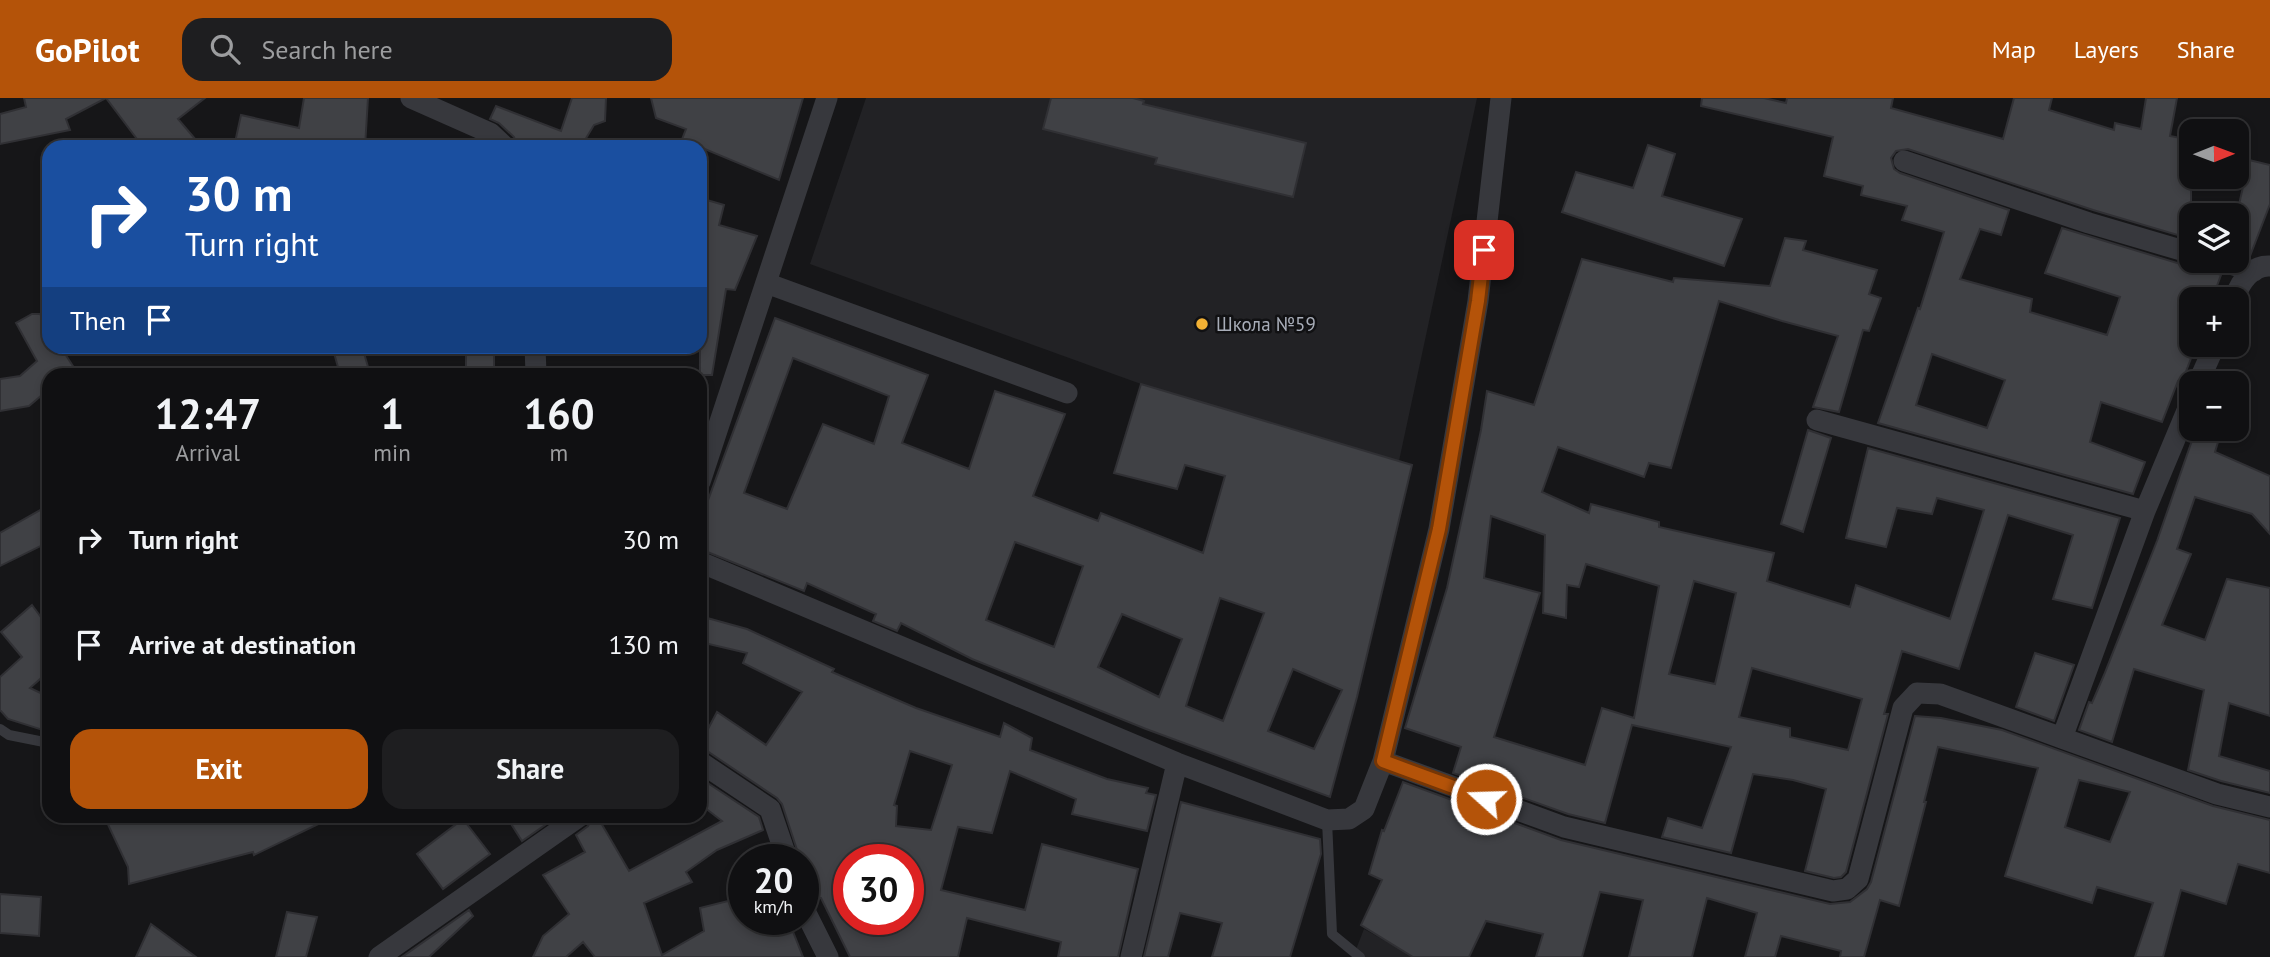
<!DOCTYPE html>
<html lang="en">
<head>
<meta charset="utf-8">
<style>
  body { margin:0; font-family:"PT Sans",sans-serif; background:#1e1e20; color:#f1f3f6; height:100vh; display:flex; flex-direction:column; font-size:26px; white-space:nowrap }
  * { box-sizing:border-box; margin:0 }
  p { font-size:23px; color:#9c9d9f }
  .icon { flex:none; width:38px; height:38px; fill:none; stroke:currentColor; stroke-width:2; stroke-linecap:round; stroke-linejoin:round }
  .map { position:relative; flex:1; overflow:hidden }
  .details { position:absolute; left:42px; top:270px; width:665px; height:455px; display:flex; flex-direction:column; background:#101012; border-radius:21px; box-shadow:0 4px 10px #0003,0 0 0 2px #303032 }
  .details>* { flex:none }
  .banner { position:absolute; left:42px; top:42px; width:665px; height:214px; border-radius:21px; box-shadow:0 4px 10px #0003,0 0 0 2px #303032; background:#1a4fa0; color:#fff; overflow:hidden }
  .needle { width:46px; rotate:89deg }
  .controls { position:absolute; left:2179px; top:21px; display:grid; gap:14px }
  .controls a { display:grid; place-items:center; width:70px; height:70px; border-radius:14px; background:#101012; box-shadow:0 4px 10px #0003,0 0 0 2px #303032; font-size:35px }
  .speed { position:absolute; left:728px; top:746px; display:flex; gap:14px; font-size:35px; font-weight:700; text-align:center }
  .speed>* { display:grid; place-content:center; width:91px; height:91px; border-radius:50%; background:#101012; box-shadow:0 4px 10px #0003,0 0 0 2px #303032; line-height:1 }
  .speed small { font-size:18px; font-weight:400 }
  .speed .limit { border:10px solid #d22; background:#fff; color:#111 }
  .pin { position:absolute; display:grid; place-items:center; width:60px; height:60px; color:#fff; margin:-30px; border-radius:14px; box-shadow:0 4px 10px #0006 }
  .me { position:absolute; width:77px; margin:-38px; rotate:290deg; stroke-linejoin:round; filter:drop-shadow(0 0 5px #0008) }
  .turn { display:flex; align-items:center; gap:24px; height:147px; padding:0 28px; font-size:32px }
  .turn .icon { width:91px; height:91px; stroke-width:2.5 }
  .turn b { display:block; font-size:49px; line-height:60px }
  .then { display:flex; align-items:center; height:66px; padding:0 28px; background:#0003; gap:14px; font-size:26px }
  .eta { display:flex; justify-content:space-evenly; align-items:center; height:119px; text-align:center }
  .eta b { font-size:42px; font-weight:700; line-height:49px }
  .primary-button { display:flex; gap:14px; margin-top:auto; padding:14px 28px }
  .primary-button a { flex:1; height:80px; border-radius:21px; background:#b45309; color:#fff; font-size:28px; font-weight:700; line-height:80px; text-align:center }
  .primary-button a+a { background:#1e1e20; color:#f1f3f6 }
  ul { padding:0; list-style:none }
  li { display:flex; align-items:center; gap:21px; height:105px; padding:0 28px }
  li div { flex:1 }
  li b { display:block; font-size:26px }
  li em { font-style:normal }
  header { display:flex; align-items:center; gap:42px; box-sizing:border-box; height:98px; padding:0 35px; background:#b45309; color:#fff }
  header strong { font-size:33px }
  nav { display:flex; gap:38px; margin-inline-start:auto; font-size:24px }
  .search { width:490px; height:63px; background:#1e1e20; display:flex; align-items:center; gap:18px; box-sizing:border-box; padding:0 24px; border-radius:21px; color:#9c9d9f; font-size:26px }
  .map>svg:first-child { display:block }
  .built { fill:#222225 }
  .building { fill:#404145; stroke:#303034; stroke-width:2; fill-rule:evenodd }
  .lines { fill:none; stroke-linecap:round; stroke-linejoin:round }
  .service { stroke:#37383d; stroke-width:10 }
  .minor { stroke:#37383d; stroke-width:21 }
  .route-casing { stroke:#753606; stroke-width:18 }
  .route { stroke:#b45309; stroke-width:12 }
  .poi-dot { fill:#f2b134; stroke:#111113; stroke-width:2.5 }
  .labels { text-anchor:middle; stroke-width:5; stroke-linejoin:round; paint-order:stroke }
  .poi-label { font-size:19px; fill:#a8adb8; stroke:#111113; text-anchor:start }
</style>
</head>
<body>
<header>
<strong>GoPilot</strong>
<div class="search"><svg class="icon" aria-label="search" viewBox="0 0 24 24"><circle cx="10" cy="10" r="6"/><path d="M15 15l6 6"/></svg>Search here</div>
<nav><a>Map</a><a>Layers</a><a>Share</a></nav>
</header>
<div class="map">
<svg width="2270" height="859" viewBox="0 0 2270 859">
  <rect width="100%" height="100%" fill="#161618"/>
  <path class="built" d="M 866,0 L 1477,0 L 1399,363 L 1141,286 L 810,166 Z
    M 1364,831 L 1414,859 L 1353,859 Z"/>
  <path class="building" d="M 24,0 L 106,0 L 66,21 L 70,32 L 0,46 L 0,16 L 26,9 Z
    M 106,0 L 205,0 L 178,21 L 202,49 L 143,49 Z
    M 304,0 L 368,0 L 365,49 L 234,49 L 241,17 L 299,30 Z
    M 572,0 L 606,0 L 605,23 L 594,27 L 585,42 L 599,47 L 598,49 L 518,49 L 514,39 L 499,25 L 490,21 L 496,8 L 561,33 Z
    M 651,0 L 803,0 L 779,82 L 700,49 L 679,49 L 686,31 L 656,20 Z
    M 1051,0 L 1133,0 L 1144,3 L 1143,6 L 1306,45 L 1293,99 L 1155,66 L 1157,60 L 1043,31 Z
    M 1702,0 L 1764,0 L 1786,5 L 1787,0 L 1893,0 L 1891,10 L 2003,41 L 2014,0 L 2052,0 L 2049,12 L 2114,32 L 2115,25 L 2141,31 L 2146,0 L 2177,0 L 2170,38 L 2191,42 L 2191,141 L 2093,112 L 1908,51 L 1896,53 L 1891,60 L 1894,71 L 1900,75 L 2009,112 L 2001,137 L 1980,131 L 1960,181 L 2032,201 L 2030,214 L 2107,237 L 2120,199 L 2045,175 L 2062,130 L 2187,168 L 2196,167 L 2221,177 L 2212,201 L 2191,201 L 2191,247 L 2196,247 L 2182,284 L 2178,283 L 2162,324 L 2101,304 L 2090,344 L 2145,364 L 2133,396 L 1878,325 L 1918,210 L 1920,211 L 1944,134 L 1902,122 L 1907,108 L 1861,97 L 1863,88 L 1824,78 L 1833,39 L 1701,8 ZM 1932,256 L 2005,282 L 1987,330 L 1916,307 Z
    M 1648,47 L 1675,56 L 1662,98 L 1742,121 L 1724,168 L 1562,114 L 1576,74 L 1633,90 Z
    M 2249,62 L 2270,67 L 2270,106 L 2250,158 L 2236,154 L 2236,120 Z
    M 700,100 L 724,107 L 719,127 L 757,138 L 735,192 L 726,191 L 712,277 L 700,277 Z
    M 1785,140 L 1806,143 L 1803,152 L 1877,172 L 1869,196 L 1881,200 L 1869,233 L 1863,232 L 1839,314 L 1813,309 L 1838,238 L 1782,223 L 1719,203 L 1671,370 L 1649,365 L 1644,379 L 1558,349 L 1542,394 L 1589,415 L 1591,406 L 1659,424 L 1659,429 L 1774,455 L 1767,483 L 1850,509 L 1856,487 L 1950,521 L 1984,412 L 1937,400 L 1932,416 L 1897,410 L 1886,449 L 1846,440 L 1868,350 L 2120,420 L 2092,510 L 2053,501 L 2073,437 L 2008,417 L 1959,571 L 1902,553 L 1884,616 L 1888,616 L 1846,774 L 1841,779 L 1834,780 L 1805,773 L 1826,691 L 1793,682 L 1753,676 L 1731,755 L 1662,739 L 1668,720 L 1702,730 L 1731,649 L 1632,627 L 1605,725 L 1568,716 L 1453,675 L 1461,649 L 1405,630 L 1447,490 L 1481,332 L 1487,293 L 1534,307 L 1582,161 L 1673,184 L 1674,180 L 1770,188 ZM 1491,418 L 1545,437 L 1543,515 L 1566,520 L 1567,487 L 1579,489 L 1586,466 L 1659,488 L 1634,620 L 1602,610 L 1585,667 L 1494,639 L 1540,495 L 1484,480 ZM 1694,483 L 1736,495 L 1715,586 L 1669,576 ZM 1752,570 L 1862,601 L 1848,652 L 1790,639 L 1790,630 L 1739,619 Z
    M 32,216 L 40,216 L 49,230 L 49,248 L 60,248 L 78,276 L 49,276 L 49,291 L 29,308 L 0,313 L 0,281 L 20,278 L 37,263 L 16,225 Z
    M 775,220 L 928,277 L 902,345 L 969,371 L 995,293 L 1065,316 L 1033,398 L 1098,423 L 1101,415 L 1203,455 L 1225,378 L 1185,367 L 1177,391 L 1114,375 L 1141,286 L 1412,367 L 1357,599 L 1330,699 L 1146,631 L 972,561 L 901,525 L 897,533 L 873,523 L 876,516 L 807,485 L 804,493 L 700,451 L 700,424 ZM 793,260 L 889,298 L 874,346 L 823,326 L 787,411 L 744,395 ZM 1015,444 L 1083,468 L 1054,549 L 986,522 ZM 1220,500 L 1264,515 L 1223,623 L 1186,608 ZM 1122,516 L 1182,541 L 1159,599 L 1098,569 ZM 1293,571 L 1342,592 L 1314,651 L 1268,633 Z
    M 332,248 L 362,248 L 370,276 L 340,276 Z
    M 466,248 L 494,248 L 494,276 L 466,276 Z
    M 2196,331 L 2222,331 L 2215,354 L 2270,378 L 2270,436 L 2252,416 L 2195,399 L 2177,451 L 2191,456 L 2162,527 L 2205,542 L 2227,481 L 2270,490 L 2270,618 L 2229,605 L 2219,658 L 2270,673 L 2270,695 L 2221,683 L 2188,672 L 2204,592 L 2134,571 L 2112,644 L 2079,632 L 2089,604 L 2092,605 L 2104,577 L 2157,443 Z
    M 1808,332 L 1831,340 L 1803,434 L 1781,426 Z
    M 49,407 L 49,444 L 0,468 L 0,435 Z
    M 32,507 L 49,530 L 49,573 L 30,590 L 49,599 L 49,634 L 8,621 L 0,612 L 0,579 L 22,559 L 1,534 Z
    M 700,518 L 747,531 L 834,571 L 832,574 L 916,610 L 1000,639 L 1004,625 L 1032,640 L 1030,652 L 1107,681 L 1148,690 L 1146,695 L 1156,697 L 1147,733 L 1072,716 L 1076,701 L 1010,673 L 992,735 L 958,729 L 941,792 L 1025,812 L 1042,746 L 1138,771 L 1118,859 L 1058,859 L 1061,844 L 967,820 L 958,859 L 850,859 L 821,800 L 812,800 L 809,798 L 803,777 L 803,761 L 800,761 L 782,706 L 777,700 L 707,653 L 700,651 L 700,646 L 717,614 L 766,647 L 802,594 L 743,565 L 747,555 L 700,544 ZM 910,653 L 952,667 L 931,732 L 896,728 L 897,708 L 894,707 ZM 849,761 L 908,761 L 908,821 L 849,821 Z
    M 2035,555 L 2074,567 L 2054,623 L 2016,609 Z
    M 1915,618 L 1941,620 L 2002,632 L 2213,708 L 2270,722 L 2270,775 L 2238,766 L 2226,806 L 2181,792 L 2163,859 L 2135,859 L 2153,805 L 2097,789 L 2092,805 L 2005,778 L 2038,670 L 1938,649 L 1924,704 L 1926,704 L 1899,808 L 1880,802 L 1864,859 L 1840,859 L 1841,853 L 1781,838 L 1775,859 L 1745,859 L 1757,815 L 1707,800 L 1692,859 L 1629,859 L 1643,802 L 1600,794 L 1582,859 L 1536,859 L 1543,836 L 1486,823 L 1469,859 L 1413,859 L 1361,827 L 1382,782 L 1369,776 L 1382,732 L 1384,733 L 1403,684 L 1561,742 L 1830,806 L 1850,804 L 1867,791 L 1871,784 ZM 2079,682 L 2130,694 L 2110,744 L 2065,729 Z
    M 700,680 L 759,719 L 763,732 L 717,752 L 686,774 L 692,784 L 644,805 L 662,857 L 704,833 L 700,810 L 744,799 L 744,821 L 788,821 L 803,859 L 595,859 L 583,844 L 566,859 L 533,859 L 543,838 L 569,816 L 543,777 L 585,754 L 576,737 L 588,728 L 593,718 L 597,718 L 629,773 L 722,723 L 700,706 Z
    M 1181,704 L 1320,741 L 1321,756 L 1290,859 L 1212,859 L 1222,825 L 1180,815 L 1168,859 L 1144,859 Z
    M 104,718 L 335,718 L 254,757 L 253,754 L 129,786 L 128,769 Z
    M 506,718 L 558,718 L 522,743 Z
    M 463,721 L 490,756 L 443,791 L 417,756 Z
    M 0,796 L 41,799 L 39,838 L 0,835 Z
    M 469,812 L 473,818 L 429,859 L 402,859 Z
    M 287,814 L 317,819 L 306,859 L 276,859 Z
    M 151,826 L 196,859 L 136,859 Z"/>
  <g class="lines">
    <path class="service" d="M 0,631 L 9,637 L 49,645
      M 1327,722 L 1332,836 L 1360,859"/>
    <path class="minor" d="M 411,0 L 490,35 L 505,49
      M 1501,0 L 1478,203 L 1439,431 L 1383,663 L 1564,729 L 1833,793 L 1847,791 L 1858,781 L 1903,610 L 1917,595 L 1940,596 L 2062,640
      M 1904,63 L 2089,125 L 2191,155
      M 2219,163 L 2254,173
      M 766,185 L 1067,295
      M 2234,201 C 2240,185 2250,167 2270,168
      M 535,248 L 536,276
      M 2198,285 L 2215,247
      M 2191,303 L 2145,413 L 2062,640 L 2217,696 L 2270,709
      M 1817,322 L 2145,413
      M 700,384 L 827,0
      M 700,464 L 1177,665 L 1327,722 L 1349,721 L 1364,711 L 1383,663
      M 700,664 L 770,711 L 787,761
      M 803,809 L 828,859
      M 379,859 L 580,718
      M 1131,859 L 1177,665"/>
  </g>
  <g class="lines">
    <defs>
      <path id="route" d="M 1484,152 L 1478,203 L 1439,431 L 1383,663 L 1486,701"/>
    </defs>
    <use href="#route" class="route-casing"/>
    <use href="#route" class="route"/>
  </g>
  <circle class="poi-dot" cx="1202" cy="226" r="7"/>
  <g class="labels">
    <g class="poi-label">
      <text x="1216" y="233">Школа №59</text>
    </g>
  </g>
</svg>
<div class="controls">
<a><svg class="needle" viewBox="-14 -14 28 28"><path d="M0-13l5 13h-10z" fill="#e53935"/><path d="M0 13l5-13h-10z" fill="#9c9d9f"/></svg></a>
<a><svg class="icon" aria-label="layers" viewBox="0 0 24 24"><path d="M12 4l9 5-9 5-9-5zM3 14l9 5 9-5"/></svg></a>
<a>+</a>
<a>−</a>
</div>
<div class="speed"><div>20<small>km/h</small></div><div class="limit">30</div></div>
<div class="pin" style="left:1484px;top:152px;background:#d93025"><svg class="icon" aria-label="arrive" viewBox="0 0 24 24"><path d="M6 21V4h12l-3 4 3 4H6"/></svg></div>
<svg class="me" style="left:1486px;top:701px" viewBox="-20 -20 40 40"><circle r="17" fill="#b45309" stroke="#fff" stroke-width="3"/><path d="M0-11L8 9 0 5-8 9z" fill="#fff"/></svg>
<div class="banner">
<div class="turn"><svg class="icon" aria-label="right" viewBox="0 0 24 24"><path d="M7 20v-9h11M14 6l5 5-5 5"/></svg><div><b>30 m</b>Turn right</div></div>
<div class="then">Then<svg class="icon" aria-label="arrive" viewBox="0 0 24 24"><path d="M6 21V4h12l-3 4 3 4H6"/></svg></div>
</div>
<section class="details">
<div class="eta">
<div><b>12:47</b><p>Arrival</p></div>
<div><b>1</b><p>min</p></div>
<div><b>160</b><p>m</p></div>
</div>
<ul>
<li><svg class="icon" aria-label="right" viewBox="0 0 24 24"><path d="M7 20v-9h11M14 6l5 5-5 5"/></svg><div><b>Turn right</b></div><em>30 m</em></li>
<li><svg class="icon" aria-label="arrive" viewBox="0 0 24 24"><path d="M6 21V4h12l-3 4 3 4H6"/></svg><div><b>Arrive at destination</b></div><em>130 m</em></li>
</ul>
<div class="primary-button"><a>Exit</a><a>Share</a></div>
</section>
</div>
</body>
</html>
